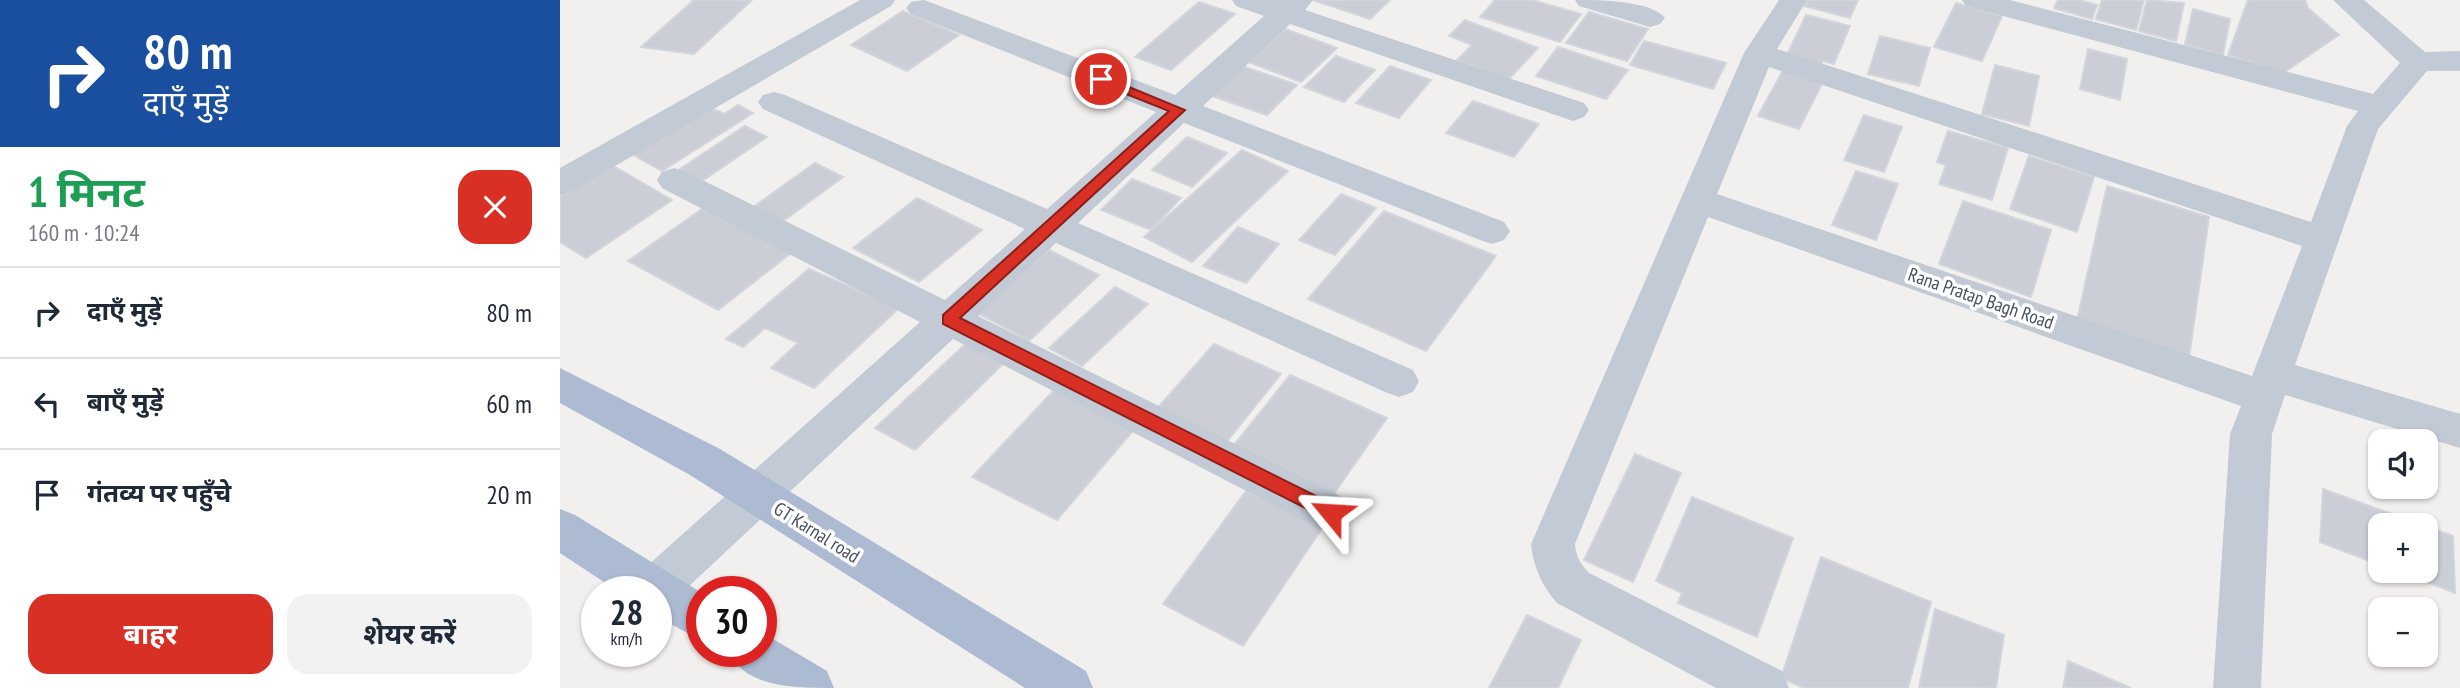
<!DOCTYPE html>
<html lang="hi">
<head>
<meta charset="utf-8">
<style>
  body { margin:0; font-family:"PT Sans Narrow","Noto Sans Devanagari",sans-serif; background:#f2f2f3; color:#1f2937; height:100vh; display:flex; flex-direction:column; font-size:26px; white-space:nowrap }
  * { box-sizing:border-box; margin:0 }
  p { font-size:23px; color:#747a83 }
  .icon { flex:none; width:38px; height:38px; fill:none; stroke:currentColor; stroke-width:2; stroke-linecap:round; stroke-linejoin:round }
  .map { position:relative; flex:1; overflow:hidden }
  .details { display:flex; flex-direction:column; background:#fff; width:560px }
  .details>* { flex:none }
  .banner { background:#1a4fa0; color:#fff; overflow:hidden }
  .tools { position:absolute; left:1808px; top:429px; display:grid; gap:14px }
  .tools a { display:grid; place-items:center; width:70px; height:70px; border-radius:14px; background:#fff; box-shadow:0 2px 5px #0004; font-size:35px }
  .speed { position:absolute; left:21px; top:576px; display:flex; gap:14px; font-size:35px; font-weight:700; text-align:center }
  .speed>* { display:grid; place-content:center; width:91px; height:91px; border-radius:50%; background:#fff; box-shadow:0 2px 5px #0004; line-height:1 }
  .speed small { font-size:18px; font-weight:400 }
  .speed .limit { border:10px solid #d22; background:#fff; color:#111 }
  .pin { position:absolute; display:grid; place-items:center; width:60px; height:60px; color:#fff; margin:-30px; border:4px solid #fff; border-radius:50%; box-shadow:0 2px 7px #0007 }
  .me { position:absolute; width:77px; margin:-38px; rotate:297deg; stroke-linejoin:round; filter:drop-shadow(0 0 5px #0008) }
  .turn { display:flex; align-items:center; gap:24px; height:147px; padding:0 28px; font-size:32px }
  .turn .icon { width:91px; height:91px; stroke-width:2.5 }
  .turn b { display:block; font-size:49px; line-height:60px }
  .round { display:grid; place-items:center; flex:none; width:74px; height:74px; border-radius:21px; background:#f2f2f3 }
  .headline { display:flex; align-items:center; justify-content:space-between; height:119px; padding:0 28px }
  h1 { font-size:42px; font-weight:700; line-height:52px; color:#1e9e55 }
  .cta { display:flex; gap:14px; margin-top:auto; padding:14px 28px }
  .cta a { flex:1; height:80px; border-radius:21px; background:#d93025; color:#fff; font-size:28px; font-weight:700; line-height:80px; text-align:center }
  .cta a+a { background:#f2f2f3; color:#1f2937 }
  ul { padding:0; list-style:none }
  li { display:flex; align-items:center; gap:21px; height:91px; padding:0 28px; border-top:2px solid #e0e1e3 }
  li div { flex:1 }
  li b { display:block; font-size:26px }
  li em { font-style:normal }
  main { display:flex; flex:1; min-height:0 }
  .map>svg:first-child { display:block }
  .building { fill:#cbced6; stroke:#d3d5dc; stroke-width:2 }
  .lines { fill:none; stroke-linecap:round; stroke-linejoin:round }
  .minor { fill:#c2cad6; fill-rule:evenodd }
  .major { fill:#acbbd1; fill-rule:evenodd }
  .route { fill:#d93025; stroke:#8d1f18; stroke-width:2 }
  .labels { text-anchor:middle; stroke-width:7; stroke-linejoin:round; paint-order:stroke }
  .street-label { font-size:19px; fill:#45505f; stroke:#fff }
</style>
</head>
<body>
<main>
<section class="details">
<div class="banner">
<div class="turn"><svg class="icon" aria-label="right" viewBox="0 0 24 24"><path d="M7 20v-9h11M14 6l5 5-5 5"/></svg><div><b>80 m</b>दाएँ मुड़ें</div></div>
</div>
<div class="headline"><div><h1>1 मिनट</h1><p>160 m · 10:24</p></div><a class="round" style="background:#d93025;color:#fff"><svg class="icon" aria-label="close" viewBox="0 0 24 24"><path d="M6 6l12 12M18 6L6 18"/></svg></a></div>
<ul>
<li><svg class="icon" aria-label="right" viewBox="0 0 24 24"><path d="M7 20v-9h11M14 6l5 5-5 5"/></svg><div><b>दाएँ मुड़ें</b></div><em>80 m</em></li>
<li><svg class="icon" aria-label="left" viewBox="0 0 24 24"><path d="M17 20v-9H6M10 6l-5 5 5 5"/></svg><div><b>बाएँ मुड़ें</b></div><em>60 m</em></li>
<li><svg class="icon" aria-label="arrive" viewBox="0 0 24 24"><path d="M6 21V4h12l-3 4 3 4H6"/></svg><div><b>गंतव्य पर पहुँचे</b></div><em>20 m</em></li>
</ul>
<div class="cta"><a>बाहर</a><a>शेयर करें</a></div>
</section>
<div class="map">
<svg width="1900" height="688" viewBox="0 0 1900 688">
  <rect width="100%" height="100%" fill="#f2f0ef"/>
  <path class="building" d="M 134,0 L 192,0 L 134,54 L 81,47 Z
    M 753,0 L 830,0 L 810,19 Z
    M 935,0 L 972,0 L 1021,14 L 1000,42 L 920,17 Z
    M 1248,0 L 1298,0 L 1290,18 L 1244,6 Z
    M 1498,0 L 1519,0 L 1537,5 L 1532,19 L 1494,8 Z
    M 1542,0 L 1584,0 L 1576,30 L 1536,19 Z
    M 1587,0 L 1624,3 L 1616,41 L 1579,31 Z
    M 1688,0 L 1745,0 L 1748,8 L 1779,35 L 1723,73 L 1668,55 Z
    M 639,2 L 675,14 L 611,70 L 575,57 Z
    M 1396,3 L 1442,16 L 1422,61 L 1374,47 Z
    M 1633,9 L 1670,19 L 1663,55 L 1625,44 Z
    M 343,11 L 399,35 L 347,71 L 291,45 Z
    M 1029,12 L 1088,29 L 1067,61 L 1006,43 Z
    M 1246,15 L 1290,26 L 1274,64 L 1263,61 L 1261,64 L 1227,55 Z
    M 905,20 L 978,48 L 948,80 L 897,60 L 912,45 L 889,36 Z
    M 725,29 L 777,48 L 741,82 L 688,62 Z
    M 1320,36 L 1370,48 L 1359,86 L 1308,74 Z
    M 1084,41 L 1166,63 L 1153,89 L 1070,65 Z
    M 998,47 L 1068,70 L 1046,99 L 976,76 Z
    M 1528,49 L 1567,59 L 1560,100 L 1520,89 Z
    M 776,56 L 815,70 L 784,102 L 744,87 Z
    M 1435,65 L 1479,76 L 1469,126 L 1422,114 Z
    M 682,66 L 737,85 L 707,115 L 652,96 Z
    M 830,66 L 871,80 L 839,118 L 796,103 Z
    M 1223,70 L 1263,82 L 1239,129 L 1198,116 Z
    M 913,101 L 979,124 L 954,157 L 886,133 Z
    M 144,104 L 164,114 L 178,105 L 193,113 L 102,171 L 68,152 Z
    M 1304,115 L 1342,127 L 1324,172 L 1284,160 Z
    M 185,126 L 207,137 L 139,183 L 117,171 Z
    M 1388,131 L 1448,148 L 1432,200 L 1379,184 L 1386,165 L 1377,162 Z
    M 627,137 L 667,153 L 632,187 L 592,170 Z
    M 682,150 L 728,171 L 632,262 L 584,237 Z
    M 1469,156 L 1534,177 L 1517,232 L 1450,209 Z
    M 255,163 L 283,177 L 215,227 L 186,212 Z
    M 50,164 L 112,200 L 26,258 L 0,242 L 0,196 Z
    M 1296,171 L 1338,184 L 1316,240 L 1272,225 Z
    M 572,179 L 621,198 L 591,230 L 541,210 Z
    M 1547,186 L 1649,217 L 1629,358 L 1517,320 Z
    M 781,194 L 816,208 L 775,255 L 739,240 Z
    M 357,198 L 422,230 L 359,282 L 293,248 Z
    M 1403,201 L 1491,230 L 1471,297 L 1379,264 Z
    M 152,202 L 239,247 L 158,310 L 68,261 Z
    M 824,211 L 936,256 L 866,351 L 748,299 Z
    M 678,227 L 719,244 L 686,283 L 643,266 Z
    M 489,250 L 539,275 L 469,341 L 418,313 Z
    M 249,269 L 339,308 L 254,388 L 211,368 L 238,343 L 205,328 L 183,347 L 166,339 Z
    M 555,287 L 588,304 L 522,366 L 489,348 Z
    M 412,338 L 450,357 L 355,450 L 315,428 Z
    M 654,344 L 721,374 L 665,444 L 595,411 Z
    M 730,375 L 827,418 L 768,502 L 667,454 Z
    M 496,388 L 577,426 L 497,520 L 412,477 Z
    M 1075,454 L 1121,473 L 1073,582 L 1024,560 Z
    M 1763,489 L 1862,525 L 1820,525 L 1820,565 L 1760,542 Z
    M 686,491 L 763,527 L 683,646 L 603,604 Z
    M 1132,497 L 1233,538 L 1197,637 L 1118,603 L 1122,593 L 1096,581 Z
    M 1866,526 L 1893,536 L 1895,593 L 1836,570 L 1866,570 Z
    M 1261,557 L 1371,602 L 1348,688 L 1244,688 L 1221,678 Z
    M 1375,609 L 1444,635 L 1436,688 L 1359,687 Z
    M 967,615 L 1021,640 L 998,688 L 929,688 Z
    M 1508,661 L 1571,688 L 1503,688 Z"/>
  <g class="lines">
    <path class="minor" d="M 300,0 L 335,0 L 331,6 L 12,191 L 0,195 L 0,168 Z
      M 364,0 L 615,95 L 704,16 L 676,6 L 672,0 L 753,0 L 745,10 L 1024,103 L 1029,110 L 1024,117 L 1013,121 L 730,24 L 643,106 L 944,222 L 950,231 L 944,240 L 932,244 L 920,240 L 624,123 L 518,223 L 853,370 L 859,381 L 853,392 L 839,397 L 825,392 L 496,243 L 418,316 L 786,499 L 793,513 L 786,527 L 771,532 L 756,527 L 393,339 L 110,604 L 96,609 L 96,592 L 72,592 L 78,574 L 360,322 L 102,188 L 97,180 L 102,172 L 114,168 L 126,172 L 385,300 L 465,229 L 203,109 L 198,102 L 203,95 L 214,92 L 225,95 L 487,209 L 596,112 L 351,14 L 346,8 L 351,2 Z
      M 1015,0 C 1037,0 1091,0 1105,18 L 1100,24 L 1090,27 L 1019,6 Z
      M 1219,0 L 1247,0 L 1217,49 L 1751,222 L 1787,126 L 1798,111 L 1406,6 L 1402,0 L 1450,0 L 1813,94 L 1840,63 L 1773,0 L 1804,0 L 1865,52 L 1900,51 L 1900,71 L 1867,71 L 1818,129 L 1735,365 L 1900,414 L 1900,448 L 1725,395 L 1712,434 L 1701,688 L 1653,688 L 1670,434 L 1681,406 L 1148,217 L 1015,544 C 1016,557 1020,563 1029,573 L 1222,671 L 1229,688 L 1156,688 L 997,603 C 982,586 973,566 971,544 L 1184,53 ZM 1209,67 L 1742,246 L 1692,376 L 1157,194 Z"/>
    <path class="major" d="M 0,368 L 160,449 L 526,671 L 533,688 L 465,688 L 130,475 L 0,403 Z
      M 0,509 L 15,515 L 142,593 L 142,641 L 96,616 L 96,592 L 59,592 L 0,553 Z
      M 201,632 L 267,671 L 274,688 C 232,688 187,688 167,651 L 201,651 Z"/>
  </g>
  <path class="route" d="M 536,77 L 545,77 L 625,110 L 400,318 L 778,507 L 780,513 L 778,518 L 765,518 L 383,324 L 383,315 L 609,111 L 536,82 Z"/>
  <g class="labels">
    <g class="street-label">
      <text transform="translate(1421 298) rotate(19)" y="7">Rana Pratap Bagh Road</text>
      <text transform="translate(257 532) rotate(32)" y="7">GT Karnal road</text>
    </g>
  </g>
</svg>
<div class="tools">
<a><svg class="icon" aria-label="sound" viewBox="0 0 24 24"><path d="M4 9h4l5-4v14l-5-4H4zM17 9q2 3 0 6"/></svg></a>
<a>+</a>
<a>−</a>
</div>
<div class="speed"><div>28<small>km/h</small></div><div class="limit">30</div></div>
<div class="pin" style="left:541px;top:79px;background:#d93025"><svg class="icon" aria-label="arrive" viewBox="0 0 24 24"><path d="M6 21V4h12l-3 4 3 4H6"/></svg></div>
<svg class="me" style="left:771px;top:513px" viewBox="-20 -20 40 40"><path d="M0-17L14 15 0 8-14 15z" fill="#d93025" stroke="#fff" stroke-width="4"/></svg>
</div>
</main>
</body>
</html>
